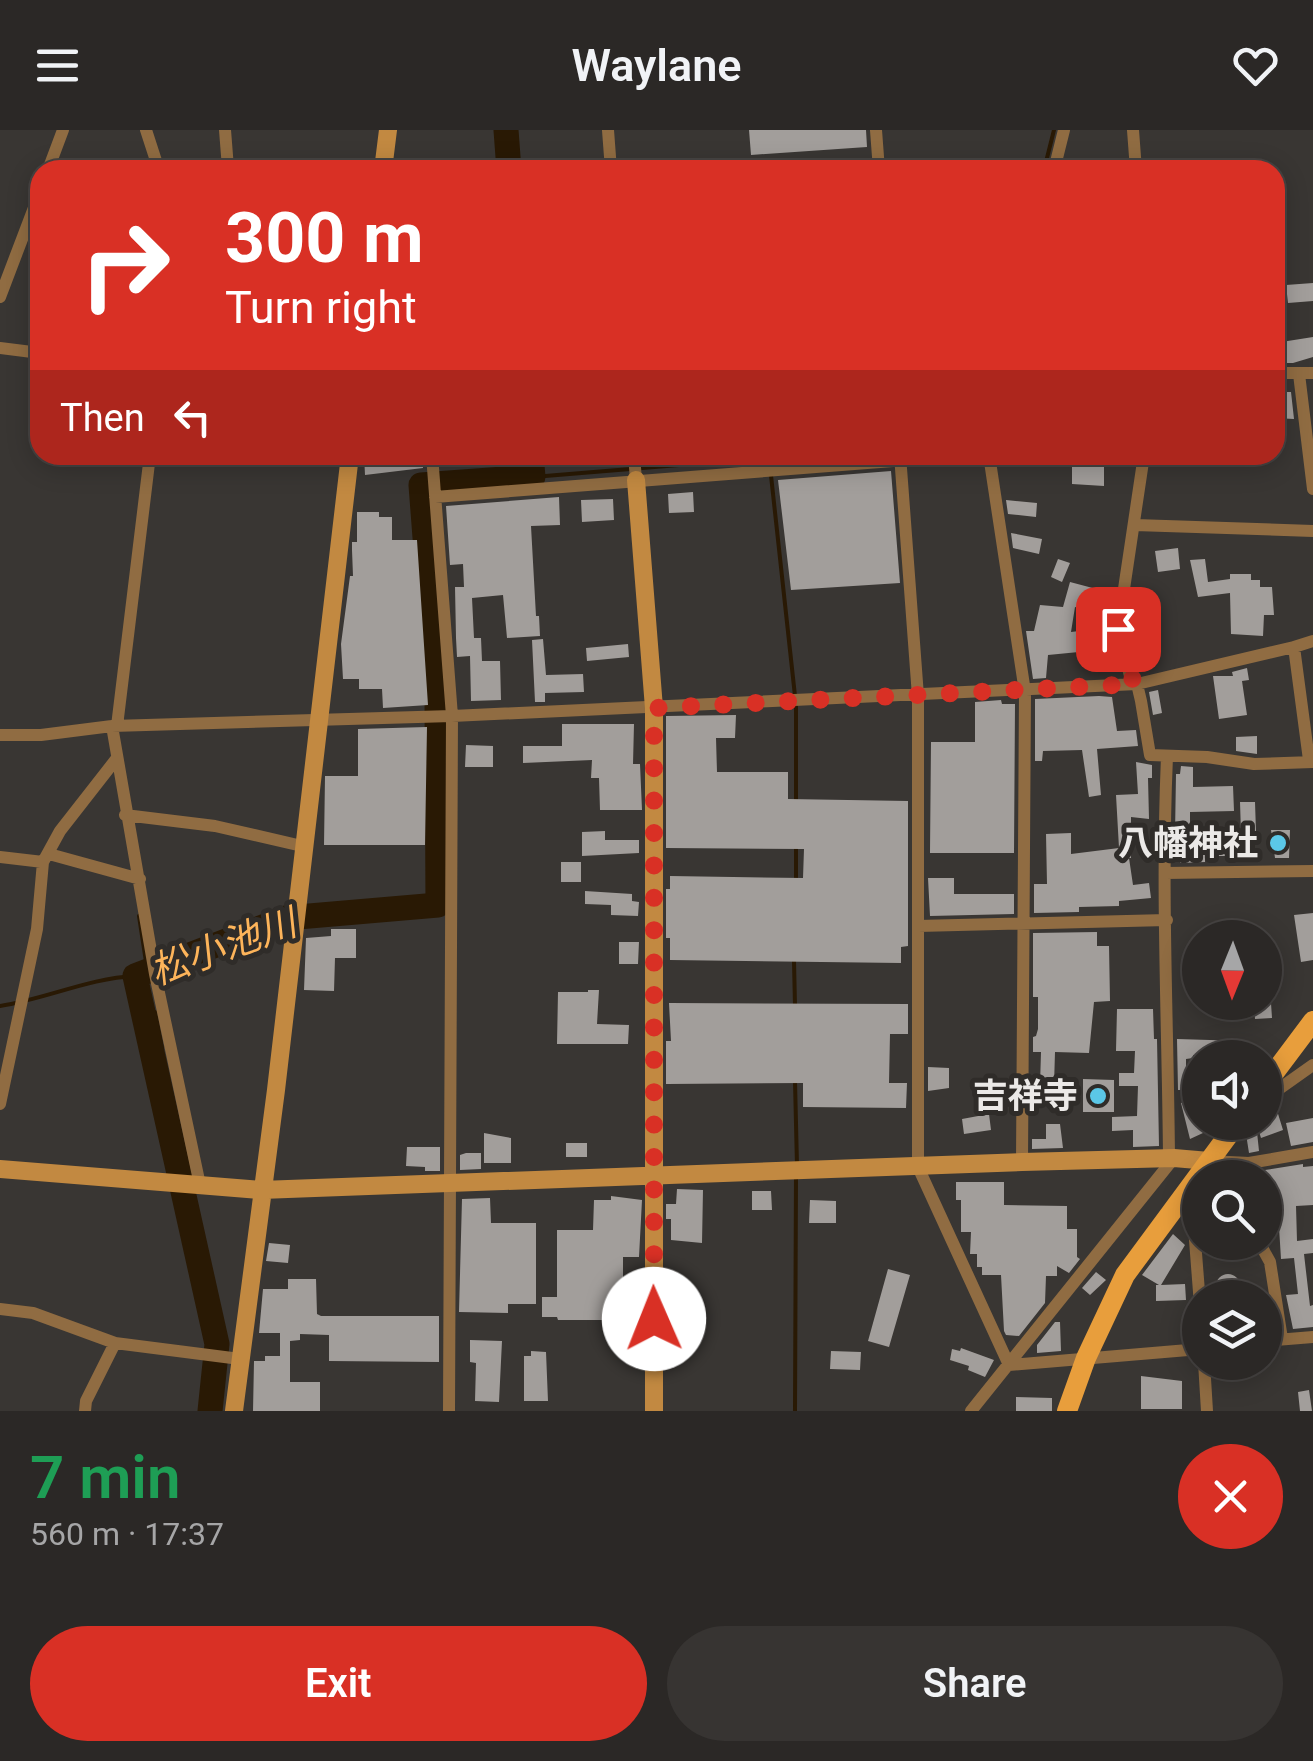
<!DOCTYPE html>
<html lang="en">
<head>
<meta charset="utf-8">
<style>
  body { margin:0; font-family:Roboto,"Noto Sans JP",sans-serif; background:#373432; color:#f1f3f6; height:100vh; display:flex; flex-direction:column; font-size:38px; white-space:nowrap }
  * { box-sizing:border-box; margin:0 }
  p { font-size:32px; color:#a6a6a7 }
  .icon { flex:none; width:55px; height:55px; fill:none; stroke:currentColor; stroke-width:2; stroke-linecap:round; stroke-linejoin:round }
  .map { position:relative; height:1281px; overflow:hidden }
  .details { display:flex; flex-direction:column; background:#2b2826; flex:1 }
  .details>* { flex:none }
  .guide { position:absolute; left:30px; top:30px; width:1255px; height:305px; border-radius:30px; box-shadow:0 5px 25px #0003,0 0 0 2px #474443; background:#d93025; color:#fff; overflow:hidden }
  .needle { width:65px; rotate:181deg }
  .tools { position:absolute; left:1182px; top:790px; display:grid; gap:20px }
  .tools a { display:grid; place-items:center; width:100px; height:100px; border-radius:50%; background:#2b2826; box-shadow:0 5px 25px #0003,0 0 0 2px #474443; font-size:50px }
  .pin { position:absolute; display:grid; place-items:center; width:85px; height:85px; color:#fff; margin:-42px; border-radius:20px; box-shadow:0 5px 15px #0006 }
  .me { position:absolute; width:110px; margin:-55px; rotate:359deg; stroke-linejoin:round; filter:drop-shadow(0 0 8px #0008) }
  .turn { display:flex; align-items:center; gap:35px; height:210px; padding:0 30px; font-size:45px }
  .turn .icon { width:130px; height:130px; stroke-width:2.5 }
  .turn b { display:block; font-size:70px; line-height:85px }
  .then { display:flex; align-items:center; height:95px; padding:0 30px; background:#0003; gap:20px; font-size:38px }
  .round { display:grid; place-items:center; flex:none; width:105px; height:105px; border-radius:52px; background:#373432 }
  .headline { display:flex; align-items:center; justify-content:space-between; height:170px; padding:0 30px }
  h1 { font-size:60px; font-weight:600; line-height:75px; color:#1e9e55 }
  .cta { display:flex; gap:20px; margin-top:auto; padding:20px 30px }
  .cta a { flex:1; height:115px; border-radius:60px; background:#d93025; color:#fff; font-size:40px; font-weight:600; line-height:115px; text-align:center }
  .cta a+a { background:#373432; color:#f1f3f6 }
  header { display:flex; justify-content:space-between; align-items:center; height:130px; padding:0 30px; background:#2b2826; font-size:45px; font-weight:600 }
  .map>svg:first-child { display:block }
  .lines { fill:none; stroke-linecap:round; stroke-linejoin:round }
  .stream { stroke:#291904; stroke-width:4 }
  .river { stroke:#291904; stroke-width:25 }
  .building { fill:#a29e9b }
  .street { stroke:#906c42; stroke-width:12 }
  .secondary { stroke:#c28941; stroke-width:18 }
  .primary { stroke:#e89e3c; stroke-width:20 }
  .route { stroke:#d93025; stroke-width:18; stroke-dasharray:0 32.4 }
  .poi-dot { fill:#5bc7e7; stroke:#2f2c29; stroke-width:4 }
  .labels { text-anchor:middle; stroke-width:10; stroke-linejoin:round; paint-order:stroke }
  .poi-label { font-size:35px; font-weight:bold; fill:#ebe9e7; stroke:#2f2c29; text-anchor:end }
  .water-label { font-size:38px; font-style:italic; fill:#fdb45a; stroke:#2f2c29 }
</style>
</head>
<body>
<header><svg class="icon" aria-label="menu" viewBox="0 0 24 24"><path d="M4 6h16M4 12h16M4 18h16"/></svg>Waylane<svg class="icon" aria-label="heart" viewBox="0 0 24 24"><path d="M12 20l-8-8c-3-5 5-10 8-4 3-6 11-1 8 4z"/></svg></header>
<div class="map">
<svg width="1313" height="1281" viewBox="0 0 1313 1281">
  <rect width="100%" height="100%" fill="#393633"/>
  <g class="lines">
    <path class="stream" d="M 1044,40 L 1054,0
      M 769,327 L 795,566
      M 533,347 L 799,325
      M 796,576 L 796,671
      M 796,751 L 796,716
      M 139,786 L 148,845
      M 794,831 L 795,876
      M 0,876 C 46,869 89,848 135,846
      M 155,882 L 162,918
      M 795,951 L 797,1036
      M 795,1281 L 796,1046"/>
    <path class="river" d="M 506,0 L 509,40
      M 210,1281 L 217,1214 L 135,846 L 286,788 L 438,775 L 437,564 L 421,355 L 533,347 L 531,325"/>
  </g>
  <path class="building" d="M 749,0 L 866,0 L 867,17 L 751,25 Z
    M 1313,153 L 1313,171 L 1288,173 L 1286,155 Z
    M 1313,207 L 1313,227 L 1293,233 L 1275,233 L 1275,213 Z
    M 1279,262 L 1291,262 L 1294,289 L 1275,288 L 1275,264 Z
    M 364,325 L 422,325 L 423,338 L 365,345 Z
    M 1072,332 L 1104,333 L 1104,356 L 1072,354 Z
    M 891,341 L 900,453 L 791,460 L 778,350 Z
    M 693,362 L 694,382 L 669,383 L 668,364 Z
    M 559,367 L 560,395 L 531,396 L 536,486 L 539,486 L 540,506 L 507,508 L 503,465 L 472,468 L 474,508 L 481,508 L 482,531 L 500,531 L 501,570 L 471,571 L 470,526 L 457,527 L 456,508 L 455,457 L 464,457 L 463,434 L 450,435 L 446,376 Z
    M 613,369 L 614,390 L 582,392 L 581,370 Z
    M 1006,370 L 1037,373 L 1036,387 L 1008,384 Z
    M 357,382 L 379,382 L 379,387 L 392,387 L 392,410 L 417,410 L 428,575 L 383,578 L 382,559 L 359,559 L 359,549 L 343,549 L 341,514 L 350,446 L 353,446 L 352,420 L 352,412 L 357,412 Z
    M 1011,403 L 1042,409 L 1039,424 L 1013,418 Z
    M 1178,418 L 1180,439 L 1158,442 L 1155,421 Z
    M 1058,429 L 1070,433 L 1062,452 L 1051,447 Z
    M 1205,429 L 1208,452 L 1230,449 L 1230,444 L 1251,444 L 1251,450 L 1260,450 L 1260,457 L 1272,457 L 1274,485 L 1264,485 L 1263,506 L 1231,504 L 1230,463 L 1198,467 L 1190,430 Z
    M 1070,452 L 1104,461 L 1098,483 L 1075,477 L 1071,502 L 1087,500 L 1088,509 L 1110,509 L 1112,525 L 1089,525 L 1089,521 L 1048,525 L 1046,548 L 1033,549 L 1026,501 L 1034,501 L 1040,475 L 1063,477 Z
    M 543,509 L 546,545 L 583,544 L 584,562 L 545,563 L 545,572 L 535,572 L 532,510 Z
    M 628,514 L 629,527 L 587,531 L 586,518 Z
    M 1147,514 L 1153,536 L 1139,539 L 1133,517 Z
    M 1247,538 L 1249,550 L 1242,551 L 1247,585 L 1219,589 L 1213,546 L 1233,546 L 1232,542 Z
    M 1158,560 L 1162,583 L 1153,585 L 1149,562 Z
    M 1099,566 L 1112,567 L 1117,601 L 1136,600 L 1138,616 L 1097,619 L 1101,665 L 1089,667 L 1082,620 L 1043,621 L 1042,631 L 1035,631 L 1035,569 Z
    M 1001,570 L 1002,574 L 1015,574 L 1014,723 L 930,723 L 931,612 L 975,612 L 975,572 Z
    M 736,585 L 735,608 L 716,608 L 717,642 L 788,642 L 788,669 L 908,671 L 908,816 L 901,817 L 901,833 L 670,830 L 670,808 L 666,808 L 666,759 L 670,759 L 670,746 L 803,748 L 804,719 L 666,718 L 666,586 Z
    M 562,594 L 634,594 L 633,634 L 640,634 L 642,680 L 600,680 L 599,648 L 591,648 L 592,630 L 523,633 L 523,616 L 562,616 Z
    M 427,597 L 425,715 L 324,715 L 325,646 L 358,646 L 358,599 Z
    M 1257,606 L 1257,624 L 1236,621 L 1236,607 Z
    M 466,615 L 493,616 L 493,637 L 465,637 Z
    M 1136,632 L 1152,635 L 1152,648 L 1148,648 L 1149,689 L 1131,687 L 1131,728 L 1129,728 L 1133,755 L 1149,753 L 1151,768 L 1119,771 L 1119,776 L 1079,777 L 1079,782 L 1034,783 L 1034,754 L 1047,754 L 1046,704 L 1071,703 L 1071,724 L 1119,718 L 1116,665 L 1138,664 Z
    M 1181,636 L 1193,637 L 1193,657 L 1233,656 L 1234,681 L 1190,682 L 1190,705 L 1175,704 L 1176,644 L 1180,644 Z
    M 1240,672 L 1255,672 L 1256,702 L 1241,703 Z
    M 1271,700 L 1290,700 L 1289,728 L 1275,728 Z
    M 605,701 L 605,710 L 639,710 L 639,723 L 582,726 L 582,702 Z
    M 1212,708 L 1235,708 L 1235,726 L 1211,726 Z
    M 1180,722 L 1205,722 L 1205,732 L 1180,733 Z
    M 561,732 L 581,732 L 581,752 L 561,752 Z
    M 928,748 L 954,748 L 954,764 L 1014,764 L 1014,784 L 930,786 Z
    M 585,761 L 632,764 L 632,771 L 639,772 L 638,786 L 611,785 L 611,775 L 585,774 Z
    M 1313,783 L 1313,830 L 1301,832 L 1294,785 Z
    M 331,799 L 356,799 L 356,828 L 335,828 L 334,861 L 304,860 L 306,808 L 331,806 Z
    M 1097,802 L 1097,816 L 1109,816 L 1110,871 L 1094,872 L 1089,923 L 1055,922 L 1054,955 L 1040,955 L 1041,922 L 1033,922 L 1033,907 L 1036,906 L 1038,899 L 1038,867 L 1033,867 L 1033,803 Z
    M 619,812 L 639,812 L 638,834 L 619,834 Z
    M 1194,827 L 1196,847 L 1185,848 L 1182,828 Z
    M 588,860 L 599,860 L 597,894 L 629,895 L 628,914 L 557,914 L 558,862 L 588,862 Z
    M 669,873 L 908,874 L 908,904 L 890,904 L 889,953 L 907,953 L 906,978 L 803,977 L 803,953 L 666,954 L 666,911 L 671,911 Z
    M 1271,873 L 1272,888 L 1255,889 L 1254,874 Z
    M 1117,879 L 1153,879 L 1154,909 L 1157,909 L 1159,1016 L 1133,1017 L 1133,1000 L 1112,1001 L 1112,987 L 1137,986 L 1138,956 L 1119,956 L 1119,943 L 1134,943 L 1135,921 L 1116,921 Z
    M 1177,909 L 1243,911 L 1243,921 L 1193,925 L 1193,928 L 1186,929 L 1186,960 L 1178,960 Z
    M 928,937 L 949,938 L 949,958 L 928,961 Z
    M 1083,949 L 1114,950 L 1114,982 L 1083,982 Z
    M 1200,969 L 1203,1003 L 1190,1009 L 1181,973 Z
    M 1275,974 L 1283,1000 L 1261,1008 L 1256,992 L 1265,992 L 1265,976 Z
    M 989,984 L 991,1000 L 964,1004 L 962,989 Z
    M 1313,988 L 1313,1012 L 1291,1016 L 1286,993 Z
    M 1046,994 L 1060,994 L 1063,1018 L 1032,1019 L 1032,1009 L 1046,1009 Z
    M 1257,1002 L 1259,1021 L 1249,1023 L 1246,1004 Z
    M 484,1003 L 511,1008 L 511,1033 L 484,1033 Z
    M 566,1013 L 587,1013 L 587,1027 L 566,1027 Z
    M 407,1017 L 440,1017 L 440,1041 L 425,1041 L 425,1037 L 406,1036 Z
    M 466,1023 L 481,1023 L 481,1039 L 460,1040 L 460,1025 Z
    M 1303,1034 L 1303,1037 L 1313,1036 L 1313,1075 L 1296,1076 L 1297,1111 L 1313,1109 L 1313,1123 L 1304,1124 L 1310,1176 L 1313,1175 L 1313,1197 L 1293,1199 L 1286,1165 L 1298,1164 L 1294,1128 L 1281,1129 L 1279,1097 L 1265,1098 L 1265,1040 Z
    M 956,1052 L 1004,1052 L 1004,1075 L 1067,1076 L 1067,1099 L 1077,1099 L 1077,1127 L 1080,1129 L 1069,1143 L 1057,1136 L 1057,1146 L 1046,1146 L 1045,1173 L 1019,1206 L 1006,1205 L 1004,1201 L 1001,1145 L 982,1145 L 982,1137 L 977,1137 L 977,1124 L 970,1124 L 971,1102 L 961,1102 L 961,1070 L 956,1070 Z
    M 677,1059 L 703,1060 L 702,1113 L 671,1110 L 671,1089 L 666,1089 L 666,1074 L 676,1074 Z
    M 752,1061 L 771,1061 L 772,1080 L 752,1080 Z
    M 611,1066 L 642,1070 L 639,1127 L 623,1127 L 623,1190 L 558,1190 L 557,1187 L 542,1187 L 542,1167 L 557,1167 L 557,1100 L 593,1100 L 594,1070 L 611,1070 Z
    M 490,1068 L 491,1093 L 536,1093 L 536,1174 L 508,1174 L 508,1183 L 459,1182 L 462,1069 Z
    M 810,1070 L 836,1071 L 836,1093 L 809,1093 Z
    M 1173,1104 L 1185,1115 L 1161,1155 L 1185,1154 L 1186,1170 L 1156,1171 L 1156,1155 L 1159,1155 L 1142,1145 Z
    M 269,1113 L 290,1115 L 288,1133 L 266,1131 Z
    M 888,1139 L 910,1145 L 889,1217 L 868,1211 Z
    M 1096,1142 L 1106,1150 L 1090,1165 L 1082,1158 Z
    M1216 1156a12 12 0 1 1 24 0a12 12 0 1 1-24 0Z
    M 288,1149 L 316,1149 L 317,1184 L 321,1186 L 439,1186 L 439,1232 L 329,1231 L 329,1205 L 300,1204 L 300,1210 L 290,1211 L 290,1252 L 320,1252 L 320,1281 L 253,1281 L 254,1231 L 265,1231 L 265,1226 L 280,1226 L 280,1203 L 259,1203 L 263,1159 L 288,1159 Z
    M 1055,1192 L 1060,1192 L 1061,1221 L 1037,1223 L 1037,1215 Z
    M 470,1210 L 502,1211 L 499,1272 L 475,1271 L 476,1233 L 470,1232 Z
    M 961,1218 L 994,1230 L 985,1247 L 968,1240 L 969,1236 L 950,1230 L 952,1219 L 960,1221 Z
    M 531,1221 L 546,1222 L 548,1271 L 524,1271 L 524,1226 L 531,1226 Z
    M 831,1221 L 861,1222 L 860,1240 L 830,1239 Z
    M 1141,1246 L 1182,1251 L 1182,1279 L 1141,1279 Z
    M 1309,1260 L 1312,1281 L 1300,1281 L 1298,1262 Z
    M 1016,1267 L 1052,1268 L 1052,1281 L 1016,1281 Z"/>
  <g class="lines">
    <path class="street" d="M 146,0 L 159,40
      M 608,0 L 611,40
      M 876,0 L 879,40
      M 1133,0 L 1136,40
      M 48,40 L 63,0
      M 220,40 L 228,38 L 225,0
      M 1054,40 L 1064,0
      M 0,167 L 40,62
      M 0,218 L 40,223
      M 1275,243 L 1313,243
      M 1299,244 L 1313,359
      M 432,325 L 452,586 L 449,1281
      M 634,325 L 636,350
      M 900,325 L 918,566 L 918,1037 L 1009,1235 L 1200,1219
      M 989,325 L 1025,562 L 1022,1032
      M 1144,325 L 1118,499 L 1130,546 L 1137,554 L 1141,571 L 1150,625 L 1207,627 L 1254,634 L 1313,632
      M 435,367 L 970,325
      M 1135,395 L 1313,401
      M 1294,517 L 1313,511
      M 112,596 L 155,844 L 200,1055
      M 117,596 L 150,325
      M 0,605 L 41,605 L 112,596 L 452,586 L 1137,554 L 1294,517 L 1309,630
      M 1167,627 C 1161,760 1168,895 1169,1029
      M 125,685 L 215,696 L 302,716
      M 49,724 L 140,749
      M 0,727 L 43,732
      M 1165,743 L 1313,741
      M 918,796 L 1167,790
      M 1265,965 L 1269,966 L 1313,935
      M 0,974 L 37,799 L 43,732 L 60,701 L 117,628
      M 1209,1031 L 1249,1033 L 1313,1022
      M 1177,1072 L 1193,1084 L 1200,1175
      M 1259,1112 L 1270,1132 L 1282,1209
      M 0,1179 L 33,1183 L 115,1213 L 240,1229
      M 1265,1211 L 1313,1207
      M 1204,1232 L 1207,1281
      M 85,1281 L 86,1271 L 115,1213
      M 971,1281 L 1174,1028"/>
    <path class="secondary" d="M 383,40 L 388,0
      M 636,350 L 654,578 L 654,1281
      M 0,1039 L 261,1060 L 1022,1032 L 1174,1028 L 1209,1031
      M 234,1281 L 276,960 L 350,325"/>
    <path class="primary" d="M 1265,955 L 1313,891
      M 1067,1281 L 1086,1228 L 1125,1145 L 1238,992"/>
  </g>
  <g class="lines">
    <path class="route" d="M 654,1189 L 654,578 L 1137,554 L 1130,546 L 1118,499"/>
  </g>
  <g class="poi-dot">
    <circle cx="1278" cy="713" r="10"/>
    <circle cx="1098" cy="966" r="10"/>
  </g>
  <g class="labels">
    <g class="poi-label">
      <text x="1258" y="725">八幡神社</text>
      <text x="1078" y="978">吉祥寺</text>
    </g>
    <g class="water-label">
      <text transform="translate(223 817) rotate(-20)" y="13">松小池川</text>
    </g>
  </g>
</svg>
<div class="tools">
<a><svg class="needle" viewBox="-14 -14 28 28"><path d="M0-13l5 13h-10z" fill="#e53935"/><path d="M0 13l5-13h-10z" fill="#a6a6a7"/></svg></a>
<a><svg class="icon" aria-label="sound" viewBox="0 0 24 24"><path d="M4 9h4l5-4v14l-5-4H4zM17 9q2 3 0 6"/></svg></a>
<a><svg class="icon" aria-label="search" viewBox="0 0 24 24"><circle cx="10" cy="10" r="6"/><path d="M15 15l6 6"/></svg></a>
<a><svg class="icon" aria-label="layers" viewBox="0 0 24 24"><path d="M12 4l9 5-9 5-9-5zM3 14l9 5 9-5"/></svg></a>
</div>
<div class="pin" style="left:1118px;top:499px;background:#d93025"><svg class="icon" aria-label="arrive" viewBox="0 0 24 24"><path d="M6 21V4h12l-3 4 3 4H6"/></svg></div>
<svg class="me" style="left:654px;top:1189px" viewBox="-20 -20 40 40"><circle r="19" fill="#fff"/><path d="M0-13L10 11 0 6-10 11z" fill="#d93025"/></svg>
<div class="guide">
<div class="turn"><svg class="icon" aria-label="right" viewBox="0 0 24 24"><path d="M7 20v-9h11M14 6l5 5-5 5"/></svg><div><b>300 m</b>Turn right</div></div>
<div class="then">Then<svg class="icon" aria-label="left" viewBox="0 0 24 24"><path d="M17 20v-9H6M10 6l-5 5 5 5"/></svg></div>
</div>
</div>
<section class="details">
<div class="headline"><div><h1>7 min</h1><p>560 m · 17:37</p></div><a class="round" style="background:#d93025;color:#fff"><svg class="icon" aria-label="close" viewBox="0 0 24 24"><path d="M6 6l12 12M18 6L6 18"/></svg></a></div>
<div class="cta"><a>Exit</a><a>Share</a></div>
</section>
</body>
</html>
